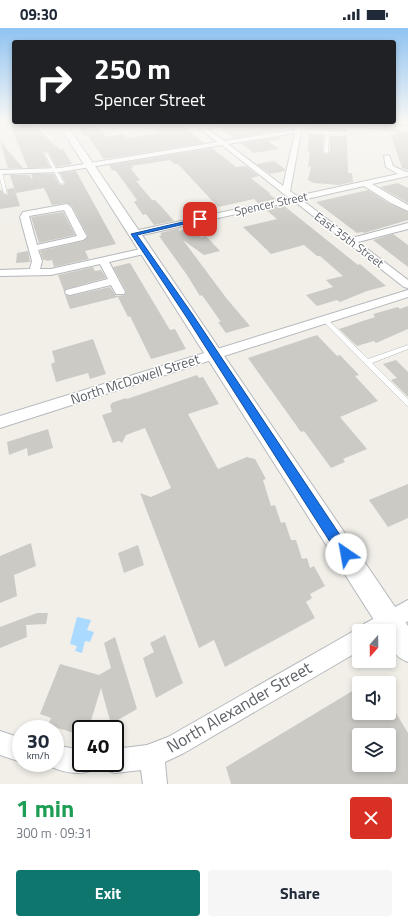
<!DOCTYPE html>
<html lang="en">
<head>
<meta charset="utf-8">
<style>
  body { margin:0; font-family:"Titillium Web",sans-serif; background:#f6f6f7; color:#1f2937; height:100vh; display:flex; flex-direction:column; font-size:15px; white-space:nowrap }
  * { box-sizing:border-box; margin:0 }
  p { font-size:13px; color:#747a83 }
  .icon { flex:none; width:22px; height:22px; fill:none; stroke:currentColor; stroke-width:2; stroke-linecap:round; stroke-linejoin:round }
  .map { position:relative; height:756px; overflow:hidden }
  .panel { display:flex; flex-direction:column; background:#fff; flex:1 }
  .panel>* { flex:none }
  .hud { position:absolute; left:12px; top:12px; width:384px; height:84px; border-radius:4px; box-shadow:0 2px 6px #0003; background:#202124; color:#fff; overflow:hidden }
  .needle { width:26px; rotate:200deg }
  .fabs { position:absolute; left:352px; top:596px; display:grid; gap:8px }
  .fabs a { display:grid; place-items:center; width:44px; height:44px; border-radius:4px; background:#fff; box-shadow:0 2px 6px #0003; font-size:20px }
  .speed { position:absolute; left:12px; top:692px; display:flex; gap:8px; font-size:20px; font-weight:700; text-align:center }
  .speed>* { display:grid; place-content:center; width:52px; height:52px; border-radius:50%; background:#fff; box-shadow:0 2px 6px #0003; line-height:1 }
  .speed small { font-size:10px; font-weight:400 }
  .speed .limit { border:2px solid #111; border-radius:6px; background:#fff; color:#111 }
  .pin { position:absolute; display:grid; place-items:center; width:34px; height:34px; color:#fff; margin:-17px; border-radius:8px; box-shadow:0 2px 6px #0006 }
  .me { position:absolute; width:44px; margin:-22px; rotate:327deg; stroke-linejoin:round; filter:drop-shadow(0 0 3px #0008) }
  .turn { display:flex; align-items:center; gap:14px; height:84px; padding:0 16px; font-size:18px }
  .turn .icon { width:52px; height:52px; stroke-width:2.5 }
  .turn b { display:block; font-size:28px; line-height:34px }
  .round { display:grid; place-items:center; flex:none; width:42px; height:42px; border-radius:4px; background:#f6f6f7 }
  .head { display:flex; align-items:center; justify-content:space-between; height:68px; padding:0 16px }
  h1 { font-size:24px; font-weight:700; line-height:30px; color:#1e9e55 }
  .cta { display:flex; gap:8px; margin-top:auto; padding:8px 16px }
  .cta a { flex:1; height:46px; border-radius:4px; background:#0f766e; color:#fff; font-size:16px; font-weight:700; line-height:46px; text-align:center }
  .cta a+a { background:#f6f6f7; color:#1f2937 }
  .status { display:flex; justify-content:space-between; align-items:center; height:28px; padding:0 20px; background:#fff; direction:ltr }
  .status svg { height:11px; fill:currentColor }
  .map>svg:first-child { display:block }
  .water { fill:#aadaff }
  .building { fill:#cccac5; fill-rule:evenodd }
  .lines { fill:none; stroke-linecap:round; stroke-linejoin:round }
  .service-casing { stroke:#b5b8bc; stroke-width:1 }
  .minor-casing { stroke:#b5b8bc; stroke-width:2 }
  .tertiary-casing { stroke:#b5b8bc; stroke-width:2 }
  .service { fill:#fff; fill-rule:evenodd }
  .minor { fill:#fff; fill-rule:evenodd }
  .tertiary { fill:#fff; fill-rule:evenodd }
  .route { fill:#1a73e8; stroke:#114b97 }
  .labels { text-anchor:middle; stroke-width:3; stroke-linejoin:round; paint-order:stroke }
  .far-street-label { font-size:12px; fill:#5f6368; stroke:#fff }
  .street-label { font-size:14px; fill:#5f6368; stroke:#fff }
  .near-street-label { font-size:17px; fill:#5f6368; stroke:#fff }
</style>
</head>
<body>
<div class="status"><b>09:30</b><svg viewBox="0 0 49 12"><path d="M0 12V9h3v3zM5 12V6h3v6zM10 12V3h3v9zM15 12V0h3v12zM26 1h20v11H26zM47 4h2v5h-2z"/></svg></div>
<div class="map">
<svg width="408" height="756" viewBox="0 0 408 756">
  <rect width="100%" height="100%" fill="#f1efe8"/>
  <path class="water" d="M 77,589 L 91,592 L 87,602 L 94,604 L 90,614 L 85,613 L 82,625 L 75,623 L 77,618 L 70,616 Z"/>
  <path class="building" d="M 75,94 L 93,94 L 106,109 L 124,106 L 127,110 L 159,105 L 153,99 L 179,95 L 204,115 L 104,131 L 87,107 L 84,108 Z
    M 211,94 L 286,94 L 283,102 L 234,110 Z
    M 32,96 L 51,114 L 60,121 L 63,121 L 72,136 L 56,139 L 48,124 L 43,123 L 43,125 L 50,139 L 28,140 L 11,99 Z
    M 310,98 L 347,100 L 347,104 L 310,101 Z
    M 395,103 L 408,104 L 408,142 L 402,140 L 391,107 L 396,107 Z
    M 309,106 L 324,107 L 323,124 L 325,126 L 330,124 L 330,108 L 347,108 L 348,145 L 352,145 L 353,154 L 339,157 L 314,155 L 308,152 L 311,138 L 308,139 L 310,124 L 308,124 Z
    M 280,109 L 279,112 L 268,113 L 279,121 L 254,125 L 241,115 Z
    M 0,113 L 23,140 L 8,140 Z
    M 212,120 L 236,139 L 246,138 L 259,148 L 251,150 L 271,166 L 269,166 L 276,171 L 258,175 L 254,171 L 218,179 L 178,136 L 174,136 L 170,132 L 131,138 L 133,140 L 131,141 L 140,152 L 136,153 L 152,172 L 155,172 L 160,177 L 174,193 L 154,197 L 146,186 L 143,187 L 134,174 L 137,172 L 116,143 L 112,142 L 109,137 Z
    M 274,133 L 285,141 L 285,143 L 270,146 L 256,136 Z
    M 76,143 L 116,216 L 85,223 L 89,231 L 54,239 L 52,232 L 47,233 L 46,232 L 43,232 L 40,223 L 83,213 L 88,208 L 72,178 L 67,175 L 52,177 L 44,160 L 16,165 L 10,147 L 29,147 L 33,152 L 31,146 L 54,146 L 59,156 L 63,157 L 65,155 L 60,145 Z
    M 398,155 L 408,160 L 408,175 L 380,159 Z
    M 14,160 L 20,178 L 0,181 L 0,162 L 2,162 L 4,166 L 8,167 L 7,161 Z
    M 368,162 L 390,176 L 408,184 L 408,192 L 364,205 L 362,204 L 357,205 L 316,174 Z
    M 283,177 L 358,237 L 360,236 L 386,258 L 367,263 L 340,274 L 337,272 L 317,278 L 306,267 L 333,259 L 326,252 L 343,248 L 320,228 L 317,228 L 304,217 L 271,226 L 243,199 L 277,191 L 265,181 Z
    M 63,184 L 75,207 L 39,215 L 31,189 Z
    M 193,199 L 201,209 L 206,208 L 220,223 L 204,227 L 183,212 L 227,271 L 250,298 L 226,305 L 218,294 L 221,294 L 202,267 L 200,268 L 187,247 L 159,208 L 162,207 L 160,205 L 180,200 L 178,203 Z
    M 393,206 L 408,217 L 408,239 L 373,212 Z
    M 28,223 L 30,234 L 16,235 L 17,225 Z
    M 130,235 L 170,302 L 175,301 L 186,321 L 151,331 L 130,288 L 128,289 L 118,269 L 70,281 L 65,267 L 70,268 L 110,259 L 116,268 L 125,267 L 126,263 L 113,239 Z
    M 93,239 L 95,243 L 101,242 L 106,250 L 66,261 L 64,263 L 58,247 Z
    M 408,278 L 408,301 L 376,315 L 374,313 L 357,318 L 339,301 L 375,289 L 373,286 L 398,279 L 400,281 Z
    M 317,307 L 337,328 L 340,327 L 359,347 L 355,348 L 378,373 L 340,389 L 367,421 L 343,431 L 345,434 L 331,440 L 304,403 L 301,404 L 248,330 Z
    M 93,311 L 106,346 L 90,351 L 88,345 L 56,354 L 51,336 L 55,334 L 52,323 Z
    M 396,332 L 408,344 L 408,369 L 391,352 L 397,350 L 383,336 Z
    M 197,347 L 199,350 L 203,349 L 219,376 L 188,386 L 218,441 L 247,429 L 255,431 L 266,451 L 263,452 L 271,478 L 275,477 L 281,495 L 285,494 L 291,512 L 296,512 L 302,531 L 307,530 L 310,540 L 314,538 L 325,558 L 310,566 L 312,570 L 306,574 L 315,590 L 225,639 L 214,612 L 199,620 L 140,465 L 151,469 L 171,460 L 145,400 L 126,407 L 122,415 L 119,413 L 113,415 L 102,387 L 112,384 L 110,377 L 112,376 L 111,375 L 126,370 L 127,371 Z
    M 48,401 L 53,420 L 28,428 L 27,420 L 9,427 L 7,414 Z
    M 408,456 L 408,490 L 388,499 L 369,472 Z
    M 31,515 L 36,538 L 14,547 L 17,568 L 0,575 L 0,528 Z
    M 138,517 L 144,537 L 124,545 L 118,525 Z
    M 37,585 L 48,585 L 46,596 L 26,597 L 27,609 L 0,620 L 0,599 Z
    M 165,607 L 183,655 L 156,670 L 143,630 L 154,624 L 150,615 Z
    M 115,609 L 137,681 L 111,696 L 101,660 L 89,699 L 78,696 L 74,705 L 48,697 L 51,690 L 40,686 L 60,636 L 99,647 L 111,640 L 104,615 Z
    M 359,659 L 359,685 L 396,685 L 408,705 L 408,756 L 231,756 L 226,739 ZM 359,707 L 389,707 L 389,737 L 359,737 Z"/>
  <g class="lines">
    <defs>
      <path id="service" d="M 2,93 L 4,93 L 4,95 L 10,96 L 36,94 L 10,98 L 1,96 Z
        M 39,100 L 41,100 L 54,111 L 54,113 L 52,113 L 39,102 Z
        M 297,102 L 328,103 L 352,106 L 350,107 L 329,106 L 328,124 L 326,125 L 324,124 L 326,106 L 298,104 Z
        M 71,109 L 72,111 L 60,112 L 58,111 Z
        M 44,124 L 47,125 L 64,155 L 63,156 L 60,155 Z
        M 0,143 L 2,144 L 7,166 L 4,165 L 0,151 Z
        M 324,289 L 326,290 L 368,331 L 408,317 L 408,321 L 372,335 L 408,371 L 408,378 L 406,377 L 322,292 L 322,290 Z"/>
      <path id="minor" d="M 192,94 L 199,94 L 224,113 L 295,102 L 297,94 L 303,94 L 290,163 L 297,168 L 398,146 L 386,139 L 384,128 L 389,127 L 393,138 L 406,144 L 408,144 L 408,148 L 372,156 L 408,177 L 408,183 L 391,175 L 364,158 L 302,172 L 352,210 L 408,195 L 408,201 L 358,214 L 408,252 L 408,260 L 404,259 L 294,173 L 134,209 L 131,208 L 129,206 L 131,204 L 134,203 L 289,170 L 222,117 L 60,144 L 0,146 L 0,142 L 60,140 L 217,114 ZM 295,105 L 283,158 L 228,116 Z
        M 310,94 L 341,94 L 408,98 L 408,102 L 313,96 Z
        M 67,176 L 71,179 L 87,209 L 83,212 L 38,222 L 42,233 L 40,241 L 51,241 L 145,220 L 148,221 L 150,223 L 148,225 L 109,234 L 125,264 L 124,266 L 116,266 L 111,257 L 70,267 L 66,266 L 65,264 L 66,262 L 108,251 L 100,236 L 51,247 L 0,248 L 0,242 L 30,241 L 32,233 L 20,189 L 23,184 ZM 64,182 L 77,208 L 37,217 L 29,188 Z
        M 408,262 L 408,269 L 0,400 L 0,388 Z
        M 408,572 L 408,593 L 389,604 L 359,603 L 359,623 L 184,725 L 165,734 L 167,756 L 143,756 L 141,742 L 115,745 L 106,742 L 104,735 L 115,735 L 115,721 L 147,717 L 168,709 L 352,604 L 359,601 L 361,602 L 364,596 Z
        M 0,703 L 21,710 L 21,734 L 0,727 Z
        M 55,717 L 81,722 L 81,735 L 93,735 L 90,743 C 76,748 60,743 47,737 L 45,735 L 55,735 Z"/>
      <path id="tertiary" d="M 57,94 L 65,94 L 408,598 L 408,634 C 393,628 389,619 389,603 L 381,603 Z"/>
    </defs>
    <use href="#service" class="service-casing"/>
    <use href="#minor" class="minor-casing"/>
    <use href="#tertiary" class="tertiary-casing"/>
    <use href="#service" class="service"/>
    <use href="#minor" class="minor"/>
    <use href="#tertiary" class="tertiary"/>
  </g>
  <linearGradient id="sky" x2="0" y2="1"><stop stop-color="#8fc3f1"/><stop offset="0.47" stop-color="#f9f8f5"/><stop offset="1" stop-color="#f9f8f5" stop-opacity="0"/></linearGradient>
  <rect width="408" height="199" fill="url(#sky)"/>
  <path class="route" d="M 200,190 L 203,191 L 202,192 L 137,207 L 193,287 L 350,522 L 352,526 L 350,531 L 346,532 L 341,531 L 187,290 L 131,206 Z"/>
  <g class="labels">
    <g class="far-street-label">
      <text transform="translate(271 176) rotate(-12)" y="4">Spencer Street</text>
      <text transform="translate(349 212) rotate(37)" y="4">East 35th Street</text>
    </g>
    <g class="street-label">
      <text transform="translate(135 351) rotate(-18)" y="5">North McDowell Street</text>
    </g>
    <g class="near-street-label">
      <text transform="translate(239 679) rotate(-30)" y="6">North Alexander Street</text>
    </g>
  </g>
</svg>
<div class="fabs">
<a><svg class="needle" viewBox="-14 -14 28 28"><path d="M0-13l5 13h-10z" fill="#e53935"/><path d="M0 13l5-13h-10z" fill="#747a83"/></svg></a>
<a><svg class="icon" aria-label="sound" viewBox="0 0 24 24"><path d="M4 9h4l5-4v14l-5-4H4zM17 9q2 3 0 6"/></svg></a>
<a><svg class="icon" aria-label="layers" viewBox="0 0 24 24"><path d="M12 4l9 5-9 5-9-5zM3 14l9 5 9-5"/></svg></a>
</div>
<div class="speed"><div>30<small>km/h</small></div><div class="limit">40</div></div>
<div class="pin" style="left:200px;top:191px;background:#d93025"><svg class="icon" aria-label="arrive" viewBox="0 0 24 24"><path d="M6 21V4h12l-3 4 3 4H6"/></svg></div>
<svg class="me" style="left:346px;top:526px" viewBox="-20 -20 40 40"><circle r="19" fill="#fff"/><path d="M0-13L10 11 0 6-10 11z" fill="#1a73e8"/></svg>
<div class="hud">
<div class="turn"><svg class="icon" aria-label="right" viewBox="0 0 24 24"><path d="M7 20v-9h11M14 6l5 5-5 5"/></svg><div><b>250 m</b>Spencer Street</div></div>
</div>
</div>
<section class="panel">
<div class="head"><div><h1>1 min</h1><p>300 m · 09:31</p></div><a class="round" style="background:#d93025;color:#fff"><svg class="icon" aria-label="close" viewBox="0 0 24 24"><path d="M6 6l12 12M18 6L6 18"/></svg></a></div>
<div class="cta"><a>Exit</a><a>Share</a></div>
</section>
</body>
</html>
